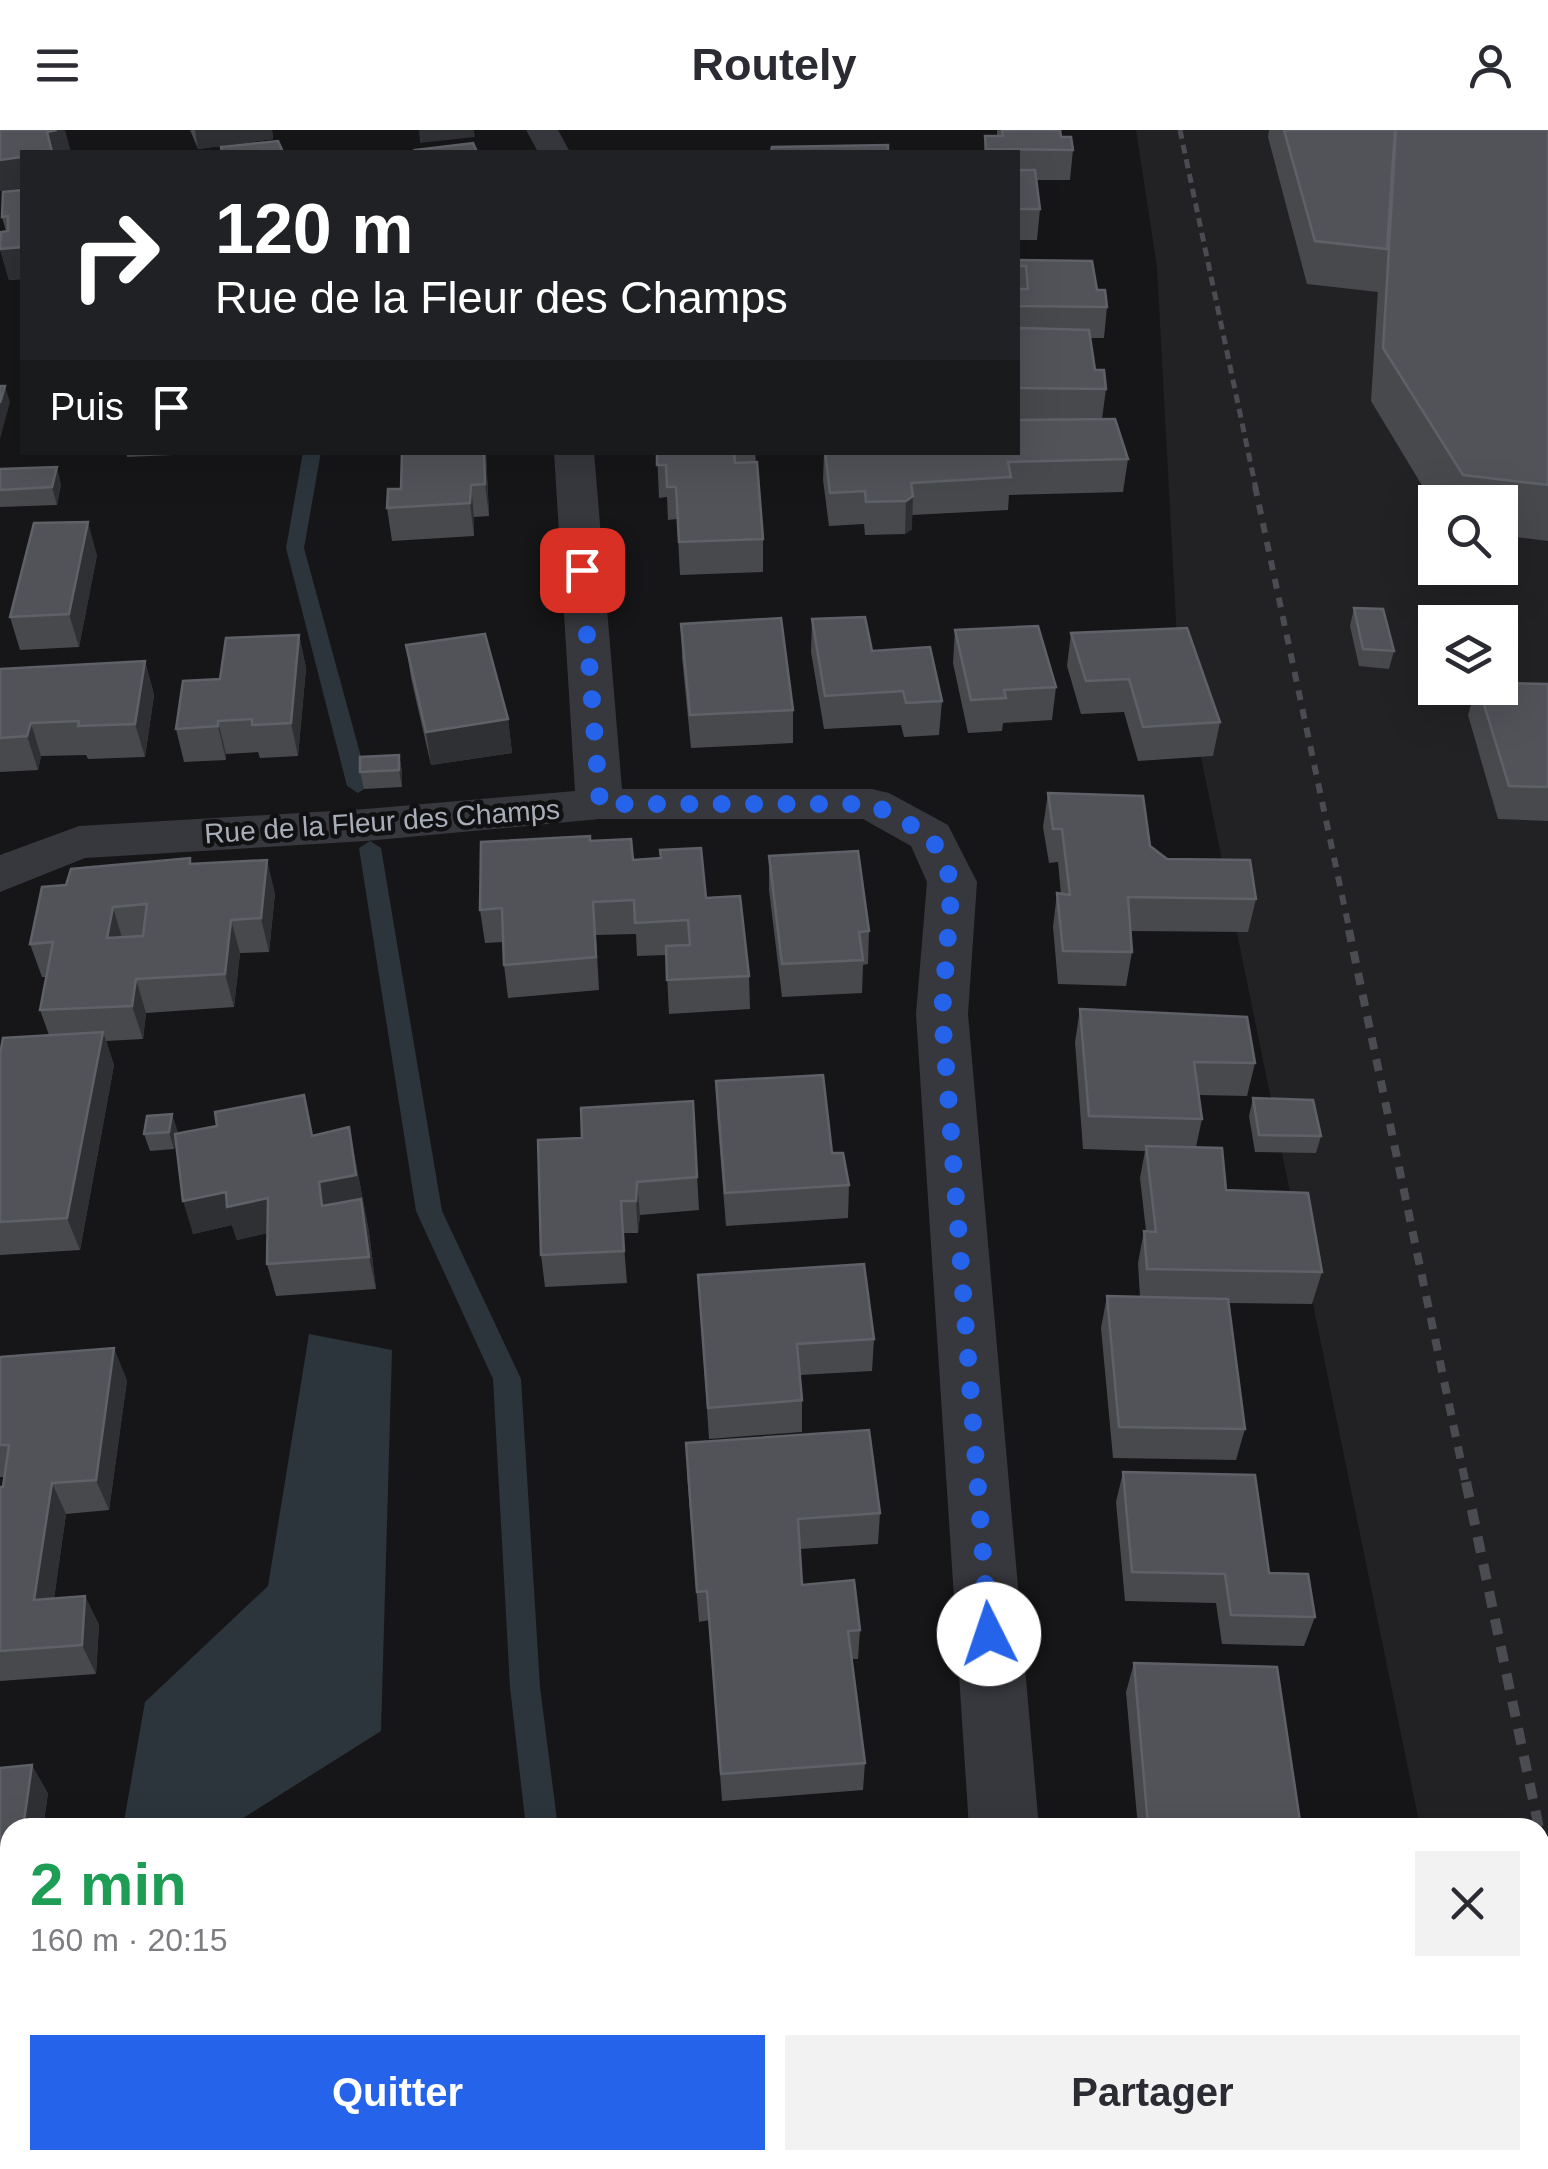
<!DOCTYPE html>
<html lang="fr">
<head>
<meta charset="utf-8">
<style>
  body { margin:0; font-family:Helvetica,sans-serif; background:#f2f2f3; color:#2b2b33; height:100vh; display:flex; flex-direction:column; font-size:38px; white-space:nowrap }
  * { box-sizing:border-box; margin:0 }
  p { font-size:32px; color:#7c7c81 }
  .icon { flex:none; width:55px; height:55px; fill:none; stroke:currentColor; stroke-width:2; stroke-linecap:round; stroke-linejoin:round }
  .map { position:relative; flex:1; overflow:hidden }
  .panel { position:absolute; left:0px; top:1688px; width:1550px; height:352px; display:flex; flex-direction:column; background:#fff; border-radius:30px 30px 0 0; box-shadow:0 10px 40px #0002 }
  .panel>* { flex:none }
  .top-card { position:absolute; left:20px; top:20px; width:1000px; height:305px; border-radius:0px; box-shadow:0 10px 40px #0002; background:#202124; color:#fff; overflow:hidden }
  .controls { position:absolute; left:1418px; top:355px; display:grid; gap:20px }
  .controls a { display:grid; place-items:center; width:100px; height:100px; border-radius:0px; background:#fff; box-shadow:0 10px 40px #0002; font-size:50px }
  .pin { position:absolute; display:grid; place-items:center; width:85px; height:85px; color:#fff; margin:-42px; border-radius:20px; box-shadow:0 5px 15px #0006 }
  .me { position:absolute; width:110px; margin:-55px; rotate:356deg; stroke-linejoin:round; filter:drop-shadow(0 0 8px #0008) }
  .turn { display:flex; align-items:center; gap:35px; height:210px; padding:0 30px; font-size:45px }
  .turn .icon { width:130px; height:130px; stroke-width:2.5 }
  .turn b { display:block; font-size:70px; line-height:85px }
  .then { display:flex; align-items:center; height:95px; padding:0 30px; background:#0003; gap:20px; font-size:38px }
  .round { display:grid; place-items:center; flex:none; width:105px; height:105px; border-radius:0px; background:#f2f2f3 }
  .head { display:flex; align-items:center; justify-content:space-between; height:170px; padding:0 30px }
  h1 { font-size:60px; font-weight:700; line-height:75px; color:#1e9e55 }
  .action { display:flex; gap:20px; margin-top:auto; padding:20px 30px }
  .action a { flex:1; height:115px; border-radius:0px; background:#2563eb; color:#fff; font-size:40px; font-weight:700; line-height:115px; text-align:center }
  .action a+a { background:#f2f2f3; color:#2b2b33 }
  header { display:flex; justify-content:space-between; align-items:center; height:130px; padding:0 30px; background:#fff; font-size:45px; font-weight:700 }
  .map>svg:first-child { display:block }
  .built { fill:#222225; fill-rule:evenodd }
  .water { fill:#2c353c }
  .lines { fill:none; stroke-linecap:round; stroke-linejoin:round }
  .stream { fill:#2c353c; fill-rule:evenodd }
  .street { fill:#37383d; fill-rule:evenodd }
  .rail-far3 { stroke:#4a4c52; stroke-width:5; stroke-dasharray:9 6; stroke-linecap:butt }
  .rail-far2 { stroke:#4a4c52; stroke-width:6; stroke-dasharray:10 9; stroke-linecap:butt }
  .rail-far1 { stroke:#4a4c52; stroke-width:8; stroke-dasharray:12 10; stroke-linecap:butt }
  .rail { stroke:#4a4c52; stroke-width:10; stroke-dasharray:16 12; stroke-linecap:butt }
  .wall { fill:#47494d }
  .shaded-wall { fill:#2f3033 }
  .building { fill:#525359; stroke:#5f6168; stroke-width:2.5; fill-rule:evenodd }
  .route { stroke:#2563eb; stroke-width:18; stroke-dasharray:0 32.4 }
  .labels { text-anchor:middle; stroke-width:9; stroke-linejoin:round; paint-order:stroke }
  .street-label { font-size:28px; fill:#a8adb8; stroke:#111113 }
</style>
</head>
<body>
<header><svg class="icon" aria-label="menu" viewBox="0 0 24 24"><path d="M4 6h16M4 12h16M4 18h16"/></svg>Routely<svg class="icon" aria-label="person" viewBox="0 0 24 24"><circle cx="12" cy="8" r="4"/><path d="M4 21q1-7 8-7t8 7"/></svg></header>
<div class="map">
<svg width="1548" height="2039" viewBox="0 0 1548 2039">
  <rect width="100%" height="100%" fill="#161618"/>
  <path class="built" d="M 1136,0 L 1548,0 L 1548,2039 L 1489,2039 L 1487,2030 L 1540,2030 L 1540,1698 L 1420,1697 L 1177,510 L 1157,137 ZM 1435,372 L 1500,372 L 1500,438 L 1435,438 ZM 1435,492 L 1500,492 L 1500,558 L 1435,558 Z"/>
  <path class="water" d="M 309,1204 L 392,1220 L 381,1601 L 229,1697 L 123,1697 L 145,1572 L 268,1456 Z"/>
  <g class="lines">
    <path class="stream" d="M 303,322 L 321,322 L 304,418 L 369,656 L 358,663 L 347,656 L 286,418 Z
      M 370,711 L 381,718 L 442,1081 L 521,1249 L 540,1557 L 558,1698 L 526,1698 L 510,1557 L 493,1249 L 416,1081 L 359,718 Z
      M 564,2030 L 600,2030 L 601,2039 L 565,2039 Z"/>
    <path class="street" d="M 526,0 L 558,0 L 570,22 L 538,22 Z
      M 554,322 L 594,322 L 622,659 L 872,659 L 889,663 L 948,695 L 977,752 L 968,884 L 1039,1698 L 969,1698 L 916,884 L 927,752 L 911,716 L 863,689 L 600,689 L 366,711 L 85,728 L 0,762 L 0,725 L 79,696 L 366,679 L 575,661 Z
      M 851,2030 L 949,2030 L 945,2039 L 847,2039 Z
      M 1005,2030 L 1083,2030 L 1087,2039 L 1009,2039 Z"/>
    <path class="rail-far3" d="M 1180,0 L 1256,359"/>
    <path class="rail-far2" d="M 1255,356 L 1350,803"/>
    <path class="rail-far1" d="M 1349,800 L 1466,1355"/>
    <path class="rail" d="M 1466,1352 L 1539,1698
      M 1540,1703 L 1548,1742"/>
  </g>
  <path class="wall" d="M 190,0 L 272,0 L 273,9 L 198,19 Z
    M 997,0 L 1060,0 L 1061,7 L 1073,20 L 1070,50 L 1036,50 L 1040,79 L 1037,110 L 1018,110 L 1018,22 L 984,22 L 985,6 L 997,6 Z
    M 1269,0 L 1548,0 L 1548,411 L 1500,405 L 1500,372 L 1435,372 L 1435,377 L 1371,271 L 1378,159 L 1378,162 L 1307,154 L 1268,7 Z
    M 22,60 L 22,149 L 9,150 L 0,119 L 6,101 L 2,87 Z
    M 1018,130 L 1097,160 L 1107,177 L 1104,208 L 1090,208 L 1095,240 L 1106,259 L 1102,289 L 1128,329 L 1123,362 L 1009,365 L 1008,380 L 912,385 L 912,399 L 905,404 L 865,405 L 864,394 L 829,396 L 823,350 L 824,322 L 1018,322 Z
    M 126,322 L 243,322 L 127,327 Z
    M 486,322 L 489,386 L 474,387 L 474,406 L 392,411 L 387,378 L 401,359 Z
    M 657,322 L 755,322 L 763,409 L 763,442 L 680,445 L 677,389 L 668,390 L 667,367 L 659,368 Z
    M 0,339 L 61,354 L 57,375 L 0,377 Z
    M 97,425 L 79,517 L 20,520 L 10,487 Z
    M 1354,478 L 1394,521 L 1389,539 L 1359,536 L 1350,496 Z
    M 812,489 L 872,521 L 942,571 L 939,605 L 904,607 L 901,595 L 824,599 L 811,522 Z
    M 681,494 L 793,580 L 793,613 L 691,618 L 682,527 Z
    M 955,500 L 1056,557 L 1052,590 L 1003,593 L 1002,601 L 968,603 L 953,533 Z
    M 1071,503 L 1220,592 L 1213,626 L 1138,631 L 1124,582 L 1081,584 L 1067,536 Z
    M 299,505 L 306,538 L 298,626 L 260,628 L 258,622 L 226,624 L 226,630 L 184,632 L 176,599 L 220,549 Z
    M 406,515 L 508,589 L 512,623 L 431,635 L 411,548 Z
    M 145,531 L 154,565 L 145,627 L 88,629 L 86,625 L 41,626 L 38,640 L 0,642 L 0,539 Z
    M 1548,554 L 1548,691 L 1498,689 L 1468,585 L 1476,558 Z
    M 399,625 L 402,642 L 402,657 L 364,659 L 360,642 Z
    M 1048,663 L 1150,716 L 1167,729 L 1256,769 L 1248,802 L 1130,801 L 1132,822 L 1126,856 L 1058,854 L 1053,797 L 1057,763 L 1061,764 L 1058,732 L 1049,733 L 1043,697 Z
    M 590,711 L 633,730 L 706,768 L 749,846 L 750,879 L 669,884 L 666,825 L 637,826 L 636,804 L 596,805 L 599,860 L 508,868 L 504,835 L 503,812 L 485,813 L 480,780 Z
    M 769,726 L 869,801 L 868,834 L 863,835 L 862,863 L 782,867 L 769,760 Z
    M 192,734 L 275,763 L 269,822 L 240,823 L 234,877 L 146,883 L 143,909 L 106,911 L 114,935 L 80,1120 L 0,1125 L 0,925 L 49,905 L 40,880 L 46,847 L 42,847 L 30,814 L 66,755 Z
    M 1080,879 L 1255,933 L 1247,966 L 1199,965 L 1202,989 L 1196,1017 L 1226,1060 L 1322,1142 L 1312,1174 L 1229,1173 L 1245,1299 L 1236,1330 L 1113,1328 L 1101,1198 L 1107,1166 L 1140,1167 L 1138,1133 L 1144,1101 L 1146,1101 L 1140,1048 L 1145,1021 L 1083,1019 L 1075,912 Z
    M 716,951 L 832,1023 L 849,1055 L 848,1088 L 726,1096 L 717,984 Z
    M 1253,968 L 1321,1006 L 1316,1023 L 1255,1022 L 1249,986 Z
    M 693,971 L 699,1080 L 640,1085 L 638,1103 L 623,1103 L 627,1153 L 545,1157 L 541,1125 L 582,1008 Z
    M 349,997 L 369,1102 L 376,1159 L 276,1166 L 267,1134 L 267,1103 L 237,1110 L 232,1095 L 193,1104 L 176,1011 L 174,1019 L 150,1021 L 144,1004 L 178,1002 L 177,1004 L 313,1005 Z
    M 698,1145 L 874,1209 L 872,1241 L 800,1245 L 802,1270 L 802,1302 L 709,1309 Z
    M 0,1227 L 127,1250 L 109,1380 L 66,1384 L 54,1468 L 85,1466 L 99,1495 L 96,1544 L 0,1551 L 0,1357 L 3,1357 L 5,1347 L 0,1347 Z
    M 1123,1342 L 1269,1443 L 1315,1487 L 1304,1516 L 1222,1514 L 1216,1473 L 1125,1471 L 1116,1372 Z
    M 687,1344 L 880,1383 L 878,1414 L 800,1419 L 802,1455 L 860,1500 L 858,1529 L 852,1529 L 865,1633 L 863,1660 L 722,1671 L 709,1490 L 699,1492 Z
    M 1134,1533 L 1301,1698 L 1138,1698 L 1126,1562 Z
    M 0,1638 L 48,1663 L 43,1698 L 10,1698 L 10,1786 L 0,1787 Z
    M 0,1807 L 10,1807 L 10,1974 L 0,1975 Z
    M 1200,2030 L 1370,2030 L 1372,2039 L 1201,2039 Z"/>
  <path class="shaded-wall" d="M 57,0 L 65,0 L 71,22 L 50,22 L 47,2 Z
    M 195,0 L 272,0 L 273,9 L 198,19 Z
    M 419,0 L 474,0 L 475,7 L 420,13 Z
    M 22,27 L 22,58 L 0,61 L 0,30 Z
    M 22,117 L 22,149 L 9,150 L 0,119 Z
    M 5,256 L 10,272 L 0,309 L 0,273 Z
    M 484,322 L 486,322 L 489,386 L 485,354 Z
    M 57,337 L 61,354 L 57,375 L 52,357 Z
    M 471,355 L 474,387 L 474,406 L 470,373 Z
    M 913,366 L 912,399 L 905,404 L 906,371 Z
    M 88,392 L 97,425 L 79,517 L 69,484 Z
    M 299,505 L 306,538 L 298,626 L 291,593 Z
    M 145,531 L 154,565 L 145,627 L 135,594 Z
    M 508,589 L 512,623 L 431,635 L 426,602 Z
    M 218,591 L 226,624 L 226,630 L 218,596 Z
    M 31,593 L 41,626 L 38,640 L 27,606 Z
    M 399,625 L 402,642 L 402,657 L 399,640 Z
    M 267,730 L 275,763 L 269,822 L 261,788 Z
    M 113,777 L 123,811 L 107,808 Z
    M 231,790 L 240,823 L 234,877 L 225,844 Z
    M 136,849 L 146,883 L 143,909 L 132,876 Z
    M 103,902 L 114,935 L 80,1120 L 67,1088 Z
    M 172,984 L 178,1002 L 174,1019 L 169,1002 Z
    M 349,997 L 369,1102 L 376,1159 L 369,1127 L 322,1076 L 319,1052 Z
    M 637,1052 L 640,1085 L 638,1103 L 636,1071 Z
    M 226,1062 L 268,1068 L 277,1101 L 237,1110 L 232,1095 L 193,1104 L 183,1071 Z
    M 114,1218 L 127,1250 L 109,1380 L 96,1350 Z
    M 52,1353 L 66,1384 L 50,1499 L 34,1470 Z
    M 85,1466 L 99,1495 L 96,1544 L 82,1515 Z
    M 32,1635 L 48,1663 L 43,1698 L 23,1698 Z"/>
  <path class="building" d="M 0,0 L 57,0 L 47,2 L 52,22 L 22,22 L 22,27 L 0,30 Z
    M 1002,0 L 1060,0 L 1061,7 L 1071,7 L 1073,20 L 986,19 L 985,6 L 1003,6 Z
    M 1284,0 L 1395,0 L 1387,119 L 1315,111 Z
    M 1396,0 L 1548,0 L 1548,355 L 1463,345 L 1383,218 Z
    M 278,11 L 283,22 L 222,22 L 221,17 Z
    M 473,13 L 477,22 L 416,22 L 415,20 Z
    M 888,15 L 888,22 L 771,22 L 772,17 Z
    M 1018,40 L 1035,40 L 1040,79 L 1018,79 Z
    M 22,60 L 22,117 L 0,119 L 1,102 L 8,101 L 8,86 L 2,87 L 3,62 Z
    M 1018,130 L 1092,131 L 1097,160 L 1105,160 L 1107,177 L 1018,176 L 1018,159 L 1028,159 L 1026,136 L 1020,136 Z
    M 1021,198 L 1089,200 L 1095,240 L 1104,240 L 1106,259 L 1018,258 L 1018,201 Z
    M 0,256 L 5,256 L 0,273 Z
    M 1115,289 L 1128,329 L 1008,332 L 1011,347 L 911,353 L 913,366 L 906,371 L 866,372 L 865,361 L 830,363 L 825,322 L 1018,322 L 1018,290 Z
    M 402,322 L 484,322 L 485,354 L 471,355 L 470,373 L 387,378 L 388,359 L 401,359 Z
    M 657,322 L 734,322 L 735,333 L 757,332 L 763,409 L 679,412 L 676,357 L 667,357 L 666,335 L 657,335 Z
    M 57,337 L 52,357 L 0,360 L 0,339 Z
    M 88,392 L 69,484 L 10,487 L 34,393 Z
    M 1354,478 L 1383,479 L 1394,521 L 1363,519 Z
    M 865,487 L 872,521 L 930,517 L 942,571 L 906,573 L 903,561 L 825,566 L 812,489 Z
    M 781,488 L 793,580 L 690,585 L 681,494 Z
    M 1038,496 L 1056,557 L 1004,560 L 1006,568 L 971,570 L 955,500 Z
    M 1187,498 L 1220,592 L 1143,597 L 1129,549 L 1086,551 L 1071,503 Z
    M 485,504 L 508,589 L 426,602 L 406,515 Z
    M 299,505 L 291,593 L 252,595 L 252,589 L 218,591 L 218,596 L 176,599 L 183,551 L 220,549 L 226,508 Z
    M 145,531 L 135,594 L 78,596 L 79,591 L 31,593 L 27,606 L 0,608 L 0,539 Z
    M 1500,553 L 1548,554 L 1548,657 L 1509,656 L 1479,558 L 1500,558 Z
    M 399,625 L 399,640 L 360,642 L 360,627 Z
    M 1048,663 L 1143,666 L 1150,716 L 1167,729 L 1250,730 L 1256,769 L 1128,767 L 1132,822 L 1063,821 L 1057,763 L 1070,765 L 1062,699 L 1053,699 Z
    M 590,706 L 590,711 L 631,709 L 633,730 L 661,728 L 660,720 L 701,718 L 706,768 L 740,766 L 749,846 L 667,850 L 666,816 L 690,815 L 688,790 L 635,793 L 634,770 L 593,772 L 596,827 L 504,835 L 502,778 L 480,780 L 481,712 Z
    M 858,721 L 869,801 L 859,802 L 863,830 L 782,834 L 769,726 Z
    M 190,728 L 190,734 L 267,730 L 261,788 L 231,790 L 225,844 L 136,849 L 132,876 L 40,880 L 53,812 L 30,814 L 42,757 L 66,755 L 71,739 ZM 147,774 L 143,806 L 107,808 L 113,777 Z
    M 1080,879 L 1247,887 L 1255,933 L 1194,932 L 1202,989 L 1089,986 Z
    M 103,902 L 67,1088 L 0,1092 L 0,925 L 3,908 Z
    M 823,945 L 832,1023 L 843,1023 L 849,1055 L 725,1063 L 716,951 Z
    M 304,965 L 312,1006 L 349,997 L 356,1045 L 319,1052 L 322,1076 L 361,1069 L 369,1127 L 267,1134 L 268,1068 L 227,1077 L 226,1062 L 183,1071 L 175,1004 L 217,996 L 215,982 Z
    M 1253,968 L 1313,970 L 1321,1006 L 1259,1005 Z
    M 693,971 L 697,1047 L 637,1052 L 636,1071 L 621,1071 L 624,1121 L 541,1125 L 538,1010 L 582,1008 L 581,978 Z
    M 172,984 L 169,1002 L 144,1004 L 147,986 Z
    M 1146,1016 L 1222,1018 L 1226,1060 L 1308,1063 L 1322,1142 L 1147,1139 L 1144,1101 L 1156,1102 Z
    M 864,1134 L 874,1209 L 797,1214 L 802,1270 L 708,1278 L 698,1145 Z
    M 1107,1166 L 1228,1169 L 1245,1299 L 1119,1297 Z
    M 114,1218 L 96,1350 L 52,1353 L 34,1470 L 85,1466 L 82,1515 L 0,1521 L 0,1357 L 3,1357 L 9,1315 L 0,1315 L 0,1227 Z
    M 869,1300 L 880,1383 L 798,1389 L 802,1455 L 854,1450 L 860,1500 L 848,1501 L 865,1633 L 721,1644 L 707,1461 L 697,1462 L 686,1313 Z
    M 1123,1342 L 1255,1345 L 1269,1443 L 1308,1444 L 1315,1487 L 1231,1485 L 1225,1444 L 1132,1442 Z
    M 1134,1533 L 1277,1537 L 1301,1698 L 1148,1695 Z
    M 32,1635 L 23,1698 L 10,1698 L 10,1759 L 0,1760 L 0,1638 Z
    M 0,1807 L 10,1807 L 10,1950 L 0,1951 Z
    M 1213,2030 L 1370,2030 L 1372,2039 L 1214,2039 Z"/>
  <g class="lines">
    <path class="route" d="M 582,440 L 600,674 L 872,674 L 931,706 L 952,752 L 942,884 L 989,1504"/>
  </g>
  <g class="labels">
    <g class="street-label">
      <text transform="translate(382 691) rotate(-4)" y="10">Rue de la Fleur des Champs</text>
    </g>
  </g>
</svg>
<div class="controls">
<a><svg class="icon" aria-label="search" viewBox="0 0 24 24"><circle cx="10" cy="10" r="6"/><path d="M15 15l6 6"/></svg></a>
<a><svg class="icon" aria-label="layers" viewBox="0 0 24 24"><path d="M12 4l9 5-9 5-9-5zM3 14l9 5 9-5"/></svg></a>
</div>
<div class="pin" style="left:582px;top:440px;background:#d93025"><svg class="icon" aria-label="arrive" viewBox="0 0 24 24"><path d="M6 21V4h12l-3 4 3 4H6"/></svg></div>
<svg class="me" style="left:989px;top:1504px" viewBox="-20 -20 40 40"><circle r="19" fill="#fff"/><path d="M0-13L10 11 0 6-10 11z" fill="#2563eb"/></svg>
<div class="top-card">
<div class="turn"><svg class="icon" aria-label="right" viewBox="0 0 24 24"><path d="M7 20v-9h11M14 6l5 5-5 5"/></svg><div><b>120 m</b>Rue de la Fleur des Champs</div></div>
<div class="then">Puis<svg class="icon" aria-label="arrive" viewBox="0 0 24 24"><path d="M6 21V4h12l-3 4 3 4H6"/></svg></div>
</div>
<section class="panel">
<div class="head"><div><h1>2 min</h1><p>160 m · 20:15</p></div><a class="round"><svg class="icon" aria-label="close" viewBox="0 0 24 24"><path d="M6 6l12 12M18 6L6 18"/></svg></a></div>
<div class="action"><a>Quitter</a><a>Partager</a></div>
</section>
</div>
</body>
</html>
